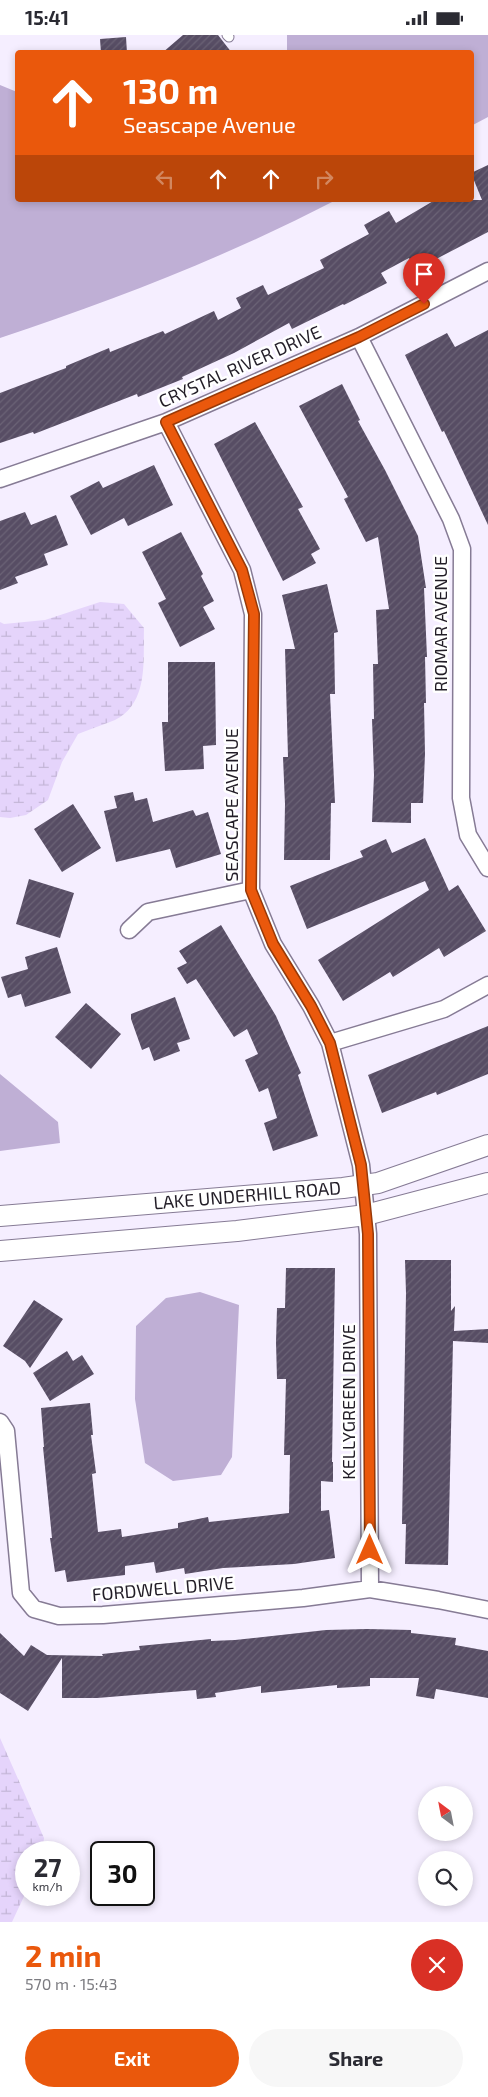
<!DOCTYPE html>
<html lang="en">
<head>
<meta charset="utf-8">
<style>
  body { margin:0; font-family:"Exo 2",sans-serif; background:#f7f7f7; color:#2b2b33; height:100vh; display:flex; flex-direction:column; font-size:19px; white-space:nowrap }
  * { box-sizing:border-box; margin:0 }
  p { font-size:16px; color:#7c7c81 }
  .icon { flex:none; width:28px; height:28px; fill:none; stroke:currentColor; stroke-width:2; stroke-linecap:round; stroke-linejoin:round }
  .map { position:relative; height:1887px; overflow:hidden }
  .sheet { display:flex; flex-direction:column; background:#fff; flex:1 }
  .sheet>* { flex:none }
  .guide { position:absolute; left:15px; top:15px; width:459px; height:152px; border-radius:5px; box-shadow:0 2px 8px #0003; background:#ea580c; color:#fff; overflow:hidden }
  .needle { width:32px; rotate:328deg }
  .fabs { position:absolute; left:418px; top:1751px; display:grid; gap:10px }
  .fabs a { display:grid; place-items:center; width:55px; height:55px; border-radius:50%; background:#fff; box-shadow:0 2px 8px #0003; font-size:25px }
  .speed { position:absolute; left:15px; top:1806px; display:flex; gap:10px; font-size:25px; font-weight:700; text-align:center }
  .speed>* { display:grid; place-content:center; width:65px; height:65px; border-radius:50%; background:#fff; box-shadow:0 2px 8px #0003; line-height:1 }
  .speed small { font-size:12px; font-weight:400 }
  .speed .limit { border:2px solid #111; border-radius:8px; background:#fff; color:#111 }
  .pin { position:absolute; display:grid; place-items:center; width:42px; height:42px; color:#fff; margin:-51px -21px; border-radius:50% 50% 50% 0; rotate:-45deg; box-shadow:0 0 5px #0007 }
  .pin .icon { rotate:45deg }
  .me { position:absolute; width:55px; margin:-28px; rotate:0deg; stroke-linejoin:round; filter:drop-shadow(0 0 4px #0008) }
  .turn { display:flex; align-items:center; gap:18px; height:105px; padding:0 25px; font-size:22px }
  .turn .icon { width:65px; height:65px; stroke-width:2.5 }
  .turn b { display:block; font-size:35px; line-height:42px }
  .lanes { display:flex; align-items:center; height:48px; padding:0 25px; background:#0003; justify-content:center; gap:25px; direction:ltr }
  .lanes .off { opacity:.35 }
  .round { display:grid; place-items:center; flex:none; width:52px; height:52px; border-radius:26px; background:#f7f7f7 }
  .headline { display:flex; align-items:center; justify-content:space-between; height:85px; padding:0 25px }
  h1 { font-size:30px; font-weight:700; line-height:38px; color:#ea580c }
  .action { display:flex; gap:10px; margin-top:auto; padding:10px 25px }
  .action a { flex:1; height:58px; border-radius:30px; background:#ea580c; color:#fff; font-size:20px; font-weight:700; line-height:58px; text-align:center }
  .action a+a { background:#f7f7f7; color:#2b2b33 }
  .status { display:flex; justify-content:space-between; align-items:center; height:35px; padding:0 25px; background:#fff; direction:ltr }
  .status svg { height:14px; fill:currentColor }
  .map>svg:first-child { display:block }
  .wetland { fill:url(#wetland-marsh) }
  .water { fill:#bfafd5 }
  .building { fill:url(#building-hatch) }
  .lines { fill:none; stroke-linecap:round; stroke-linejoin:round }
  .service-casing { stroke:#867b95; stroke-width:11 }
  .minor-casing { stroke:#867b95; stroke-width:19 }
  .tertiary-casing { stroke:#867b95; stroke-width:22 }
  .service { stroke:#fff; stroke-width:9 }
  .minor { stroke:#fff; stroke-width:16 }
  .tertiary { stroke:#fff; stroke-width:20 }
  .route-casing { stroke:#983908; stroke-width:12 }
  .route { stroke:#ea580c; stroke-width:9 }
  .labels { text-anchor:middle; stroke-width:5; stroke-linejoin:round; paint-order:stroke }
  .street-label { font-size:18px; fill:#221d27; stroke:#fff }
</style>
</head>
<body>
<div class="status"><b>15:41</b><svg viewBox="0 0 49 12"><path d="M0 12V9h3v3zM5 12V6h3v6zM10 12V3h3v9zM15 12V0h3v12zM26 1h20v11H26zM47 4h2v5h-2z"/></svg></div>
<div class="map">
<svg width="488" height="1887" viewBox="0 0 488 1887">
  <defs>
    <pattern id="wetland-marsh" width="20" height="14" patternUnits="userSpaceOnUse" patternTransform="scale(1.25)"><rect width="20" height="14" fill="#e5d4fb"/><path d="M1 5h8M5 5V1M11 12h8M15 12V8" fill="none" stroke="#c4b6d7"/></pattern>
    <pattern id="building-hatch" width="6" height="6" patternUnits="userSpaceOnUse" patternTransform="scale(1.25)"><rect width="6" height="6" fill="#574d64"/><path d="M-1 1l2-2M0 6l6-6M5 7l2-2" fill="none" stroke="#6b6376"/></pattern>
  </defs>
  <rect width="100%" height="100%" fill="#f5eeff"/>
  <path class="wetland" d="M 100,567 L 124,569 L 144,593 C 143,625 149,668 115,685 C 103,690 90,694 78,699 L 62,727 L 48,765 L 26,780 L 10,783 L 0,782 L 0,587 L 4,589 L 45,585 Z
    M 0,1703 L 44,1803 L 42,1817 L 26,1818 L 26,1857 L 12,1887 L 0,1887 Z"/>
  <path class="water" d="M 287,0 L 488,0 L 488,82 L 471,91 L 471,18 L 287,17 Z
    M 0,50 L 17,57 L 18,165 L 336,165 C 228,221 115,265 0,303 Z
    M 0,1039 L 58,1087 L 60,1108 L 0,1116 Z
    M 200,1257 L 239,1270 L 232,1422 L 221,1440 L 173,1446 L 145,1428 L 135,1364 L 136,1291 L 166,1263 Z"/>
  <path class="building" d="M 183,0 L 218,0 L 232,18 L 162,18 Z
    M 126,2 L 127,18 L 101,18 L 100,4 Z
    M 488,130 L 488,197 L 415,235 L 409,223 L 381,238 L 387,248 L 344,270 L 343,269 L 292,294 L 289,288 L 234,318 L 182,342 L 183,344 L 138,362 L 137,359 L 34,399 L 33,397 L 0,408 L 0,358 L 66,333 L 66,331 L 109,313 L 110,317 L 163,296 L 165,299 L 214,276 L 218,285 L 241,273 L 236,263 L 263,250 L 268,260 L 324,233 L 320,225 L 369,199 L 364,190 L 389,176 L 396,188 L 435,165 L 482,165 L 471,138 Z
    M 488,295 L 488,490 L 444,396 L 442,397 L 405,320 L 447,298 L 455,312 Z
    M 342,349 L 360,385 L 358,386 L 385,435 L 418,501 L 426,553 L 424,553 L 427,622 L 425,622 L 426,668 L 424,668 L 425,719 L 423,768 L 411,768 L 411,788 L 372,787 L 374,740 L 372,684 L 374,684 L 373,629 L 378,629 L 376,575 L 389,574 L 378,502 L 366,507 L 344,464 L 348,462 L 299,371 Z
    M 255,387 L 303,472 L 298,474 L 320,514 L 311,519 L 316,528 L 283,546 L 214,409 Z
    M 154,430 L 173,470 L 128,491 L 124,483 L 91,500 L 70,461 L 99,446 L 103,453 Z
    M 25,477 L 31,490 L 56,480 L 68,510 L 44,519 L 48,530 L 15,542 L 18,548 L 0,555 L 0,486 Z
    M 181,497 L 203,539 L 201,541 L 214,566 L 203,572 L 215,594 L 180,612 L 158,568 L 166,564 L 142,517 Z
    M 327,549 L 338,597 L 334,598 L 335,659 L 330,659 L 335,768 L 331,768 L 330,825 L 284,825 L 285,769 L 283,722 L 288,722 L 285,614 L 295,614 L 282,560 Z
    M 168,627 L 215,627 L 216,710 L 203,711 L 204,734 L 165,736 L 162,687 L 168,687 Z
    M 133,757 L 135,766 L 147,763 L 153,787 L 193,775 L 196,781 L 208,777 L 221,819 L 176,833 L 170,814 L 116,827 L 104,776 L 117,773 L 114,761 Z
    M 73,769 L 101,813 L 62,837 L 34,794 Z
    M 425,803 L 449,856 L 458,850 L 486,896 L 444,922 L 439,913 L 393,942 L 390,937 L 343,966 L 318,925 L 429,855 L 425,846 L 307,894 L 290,851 L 363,822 L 360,816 L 386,804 L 392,818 Z
    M 29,844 L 74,858 L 60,903 L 16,889 Z
    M 221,890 L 276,981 L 301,1038 L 298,1040 L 318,1101 L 273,1116 L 264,1088 L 277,1083 L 268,1053 L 259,1057 L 245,1025 L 258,1019 L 247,994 L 234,1002 L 196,944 L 187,949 L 177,933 L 187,928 L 179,916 Z
    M 57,912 L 71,958 L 25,972 L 21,959 L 8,963 L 1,942 L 28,934 L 25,922 Z
    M 175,962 L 190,1004 L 177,1008 L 180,1016 L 154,1026 L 149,1012 L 142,1015 L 131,984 L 131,979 Z
    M 86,968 L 121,999 L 91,1034 L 55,1002 Z
    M 488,991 L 488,1039 L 437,1060 L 436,1057 L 382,1078 L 368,1040 Z
    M 405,1225 L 451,1225 L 451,1276 L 455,1271 L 454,1296 L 488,1294 L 488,1308 L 453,1306 L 448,1530 L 405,1529 L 406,1489 L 402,1489 L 406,1258 Z
    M 286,1233 L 335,1233 L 332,1427 L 333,1427 L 333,1447 L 321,1446 L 321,1476 L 329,1475 L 335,1523 L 294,1529 L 223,1533 L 185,1539 L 184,1533 L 156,1538 L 154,1527 L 125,1531 L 125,1540 L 67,1547 L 65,1535 L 55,1537 L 50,1503 L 52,1503 L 43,1412 L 44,1412 L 41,1373 L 90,1368 L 93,1400 L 91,1400 L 96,1438 L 92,1439 L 98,1497 L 121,1494 L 122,1502 L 178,1493 L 178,1488 L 208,1482 L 209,1487 L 289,1478 L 290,1420 L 284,1420 L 286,1344 L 277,1344 L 276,1307 L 277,1273 L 285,1273 Z
    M 34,1265 L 63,1284 L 30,1333 L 25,1326 L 3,1311 Z
    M 67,1316 L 73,1326 L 82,1320 L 94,1339 L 50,1366 L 33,1338 Z
    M 367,1594 L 411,1595 L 411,1598 L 456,1603 L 455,1610 L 488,1616 L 488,1663 L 436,1654 L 434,1664 L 416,1661 L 419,1643 L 370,1643 L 370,1651 L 337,1653 L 337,1650 L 261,1658 L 261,1651 L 215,1658 L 216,1662 L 197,1664 L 196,1655 L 97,1663 L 62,1663 L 62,1623 L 28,1676 L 0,1658 L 0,1598 L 24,1621 L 31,1610 L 47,1620 L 103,1621 L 102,1619 L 140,1615 L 139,1611 L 211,1604 L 211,1606 L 235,1605 L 326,1595 Z"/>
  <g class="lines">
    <defs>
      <path id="service" d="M 227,0 L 229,2"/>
      <path id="minor" d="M 359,302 L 451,484 L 462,514 L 461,763 L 468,800 L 488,833
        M 166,387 L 242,535 L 253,579 L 251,855 L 273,909 L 311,971 L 330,1008 L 361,1130 L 368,1199 L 370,1554
        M 0,444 L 166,387 L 359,302 L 488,236
        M 129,895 L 148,877 L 251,855
        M 330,1008 L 444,974 L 488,950
        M 0,1387 L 6,1396 L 21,1558 L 34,1574 L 59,1581 L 103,1580 L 303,1563 L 370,1554 L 438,1565 L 488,1575"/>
      <g id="tertiary">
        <path id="s1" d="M 0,1181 L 343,1153 L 378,1148 L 488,1110"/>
        <path d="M 0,1216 L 237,1196 L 366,1180 L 488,1148"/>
      </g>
    </defs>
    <use href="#service" class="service-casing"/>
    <use href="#minor" class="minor-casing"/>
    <use href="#tertiary" class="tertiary-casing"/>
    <use href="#service" class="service"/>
    <use href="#minor" class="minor"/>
    <use href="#tertiary" class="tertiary"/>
  </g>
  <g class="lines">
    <defs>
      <path id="route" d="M 370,1515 L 368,1199 L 361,1130 L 330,1008 L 311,971 L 273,909 L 251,855 L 254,579 L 242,535 L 166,387 L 359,302 L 424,269"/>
    </defs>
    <use href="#route" class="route-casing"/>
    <use href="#route" class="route"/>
  </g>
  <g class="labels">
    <g class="street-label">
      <text transform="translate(240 332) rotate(-24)" y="6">CRYSTAL RIVER DRIVE</text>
      <text transform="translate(441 589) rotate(-90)" y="6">RIOMAR AVENUE</text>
      <text transform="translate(232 770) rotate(-90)" y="6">SEASCAPE AVENUE</text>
      <text dy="6" stroke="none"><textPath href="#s1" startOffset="248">LAKE UNDERHILL ROAD</textPath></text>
      <text transform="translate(349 1367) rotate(-90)" y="6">KELLYGREEN DRIVE</text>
      <text transform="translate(163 1554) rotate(-5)" y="6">FORDWELL DRIVE</text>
    </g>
  </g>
</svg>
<div class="fabs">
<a><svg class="needle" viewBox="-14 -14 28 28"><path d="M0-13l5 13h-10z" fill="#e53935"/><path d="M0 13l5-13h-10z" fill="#7c7c81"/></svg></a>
<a><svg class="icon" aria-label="search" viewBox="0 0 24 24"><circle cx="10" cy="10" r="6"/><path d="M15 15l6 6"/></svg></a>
</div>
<div class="speed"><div>27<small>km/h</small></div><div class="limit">30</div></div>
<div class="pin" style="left:424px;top:269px;background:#d93025"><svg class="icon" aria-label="arrive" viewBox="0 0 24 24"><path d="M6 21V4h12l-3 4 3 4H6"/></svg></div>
<svg class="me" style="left:370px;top:1515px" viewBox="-20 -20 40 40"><path d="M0-17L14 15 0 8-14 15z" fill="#ea580c" stroke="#fff" stroke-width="4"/></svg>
<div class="guide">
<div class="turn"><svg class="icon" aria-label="ahead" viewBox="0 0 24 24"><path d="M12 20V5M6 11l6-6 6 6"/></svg><div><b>130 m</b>Seascape Avenue</div></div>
<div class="lanes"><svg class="icon off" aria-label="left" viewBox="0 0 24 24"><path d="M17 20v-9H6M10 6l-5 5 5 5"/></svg><svg class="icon" aria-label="ahead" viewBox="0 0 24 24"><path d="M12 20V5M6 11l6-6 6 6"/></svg><svg class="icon" aria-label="ahead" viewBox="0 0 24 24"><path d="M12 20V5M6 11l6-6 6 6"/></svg><svg class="icon off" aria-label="right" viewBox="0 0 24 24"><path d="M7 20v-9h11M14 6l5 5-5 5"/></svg></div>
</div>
</div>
<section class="sheet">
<div class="headline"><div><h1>2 min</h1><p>570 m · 15:43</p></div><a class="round" style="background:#d93025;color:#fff"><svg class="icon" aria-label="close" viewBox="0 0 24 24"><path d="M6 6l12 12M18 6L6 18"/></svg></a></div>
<div class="action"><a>Exit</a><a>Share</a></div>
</section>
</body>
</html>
